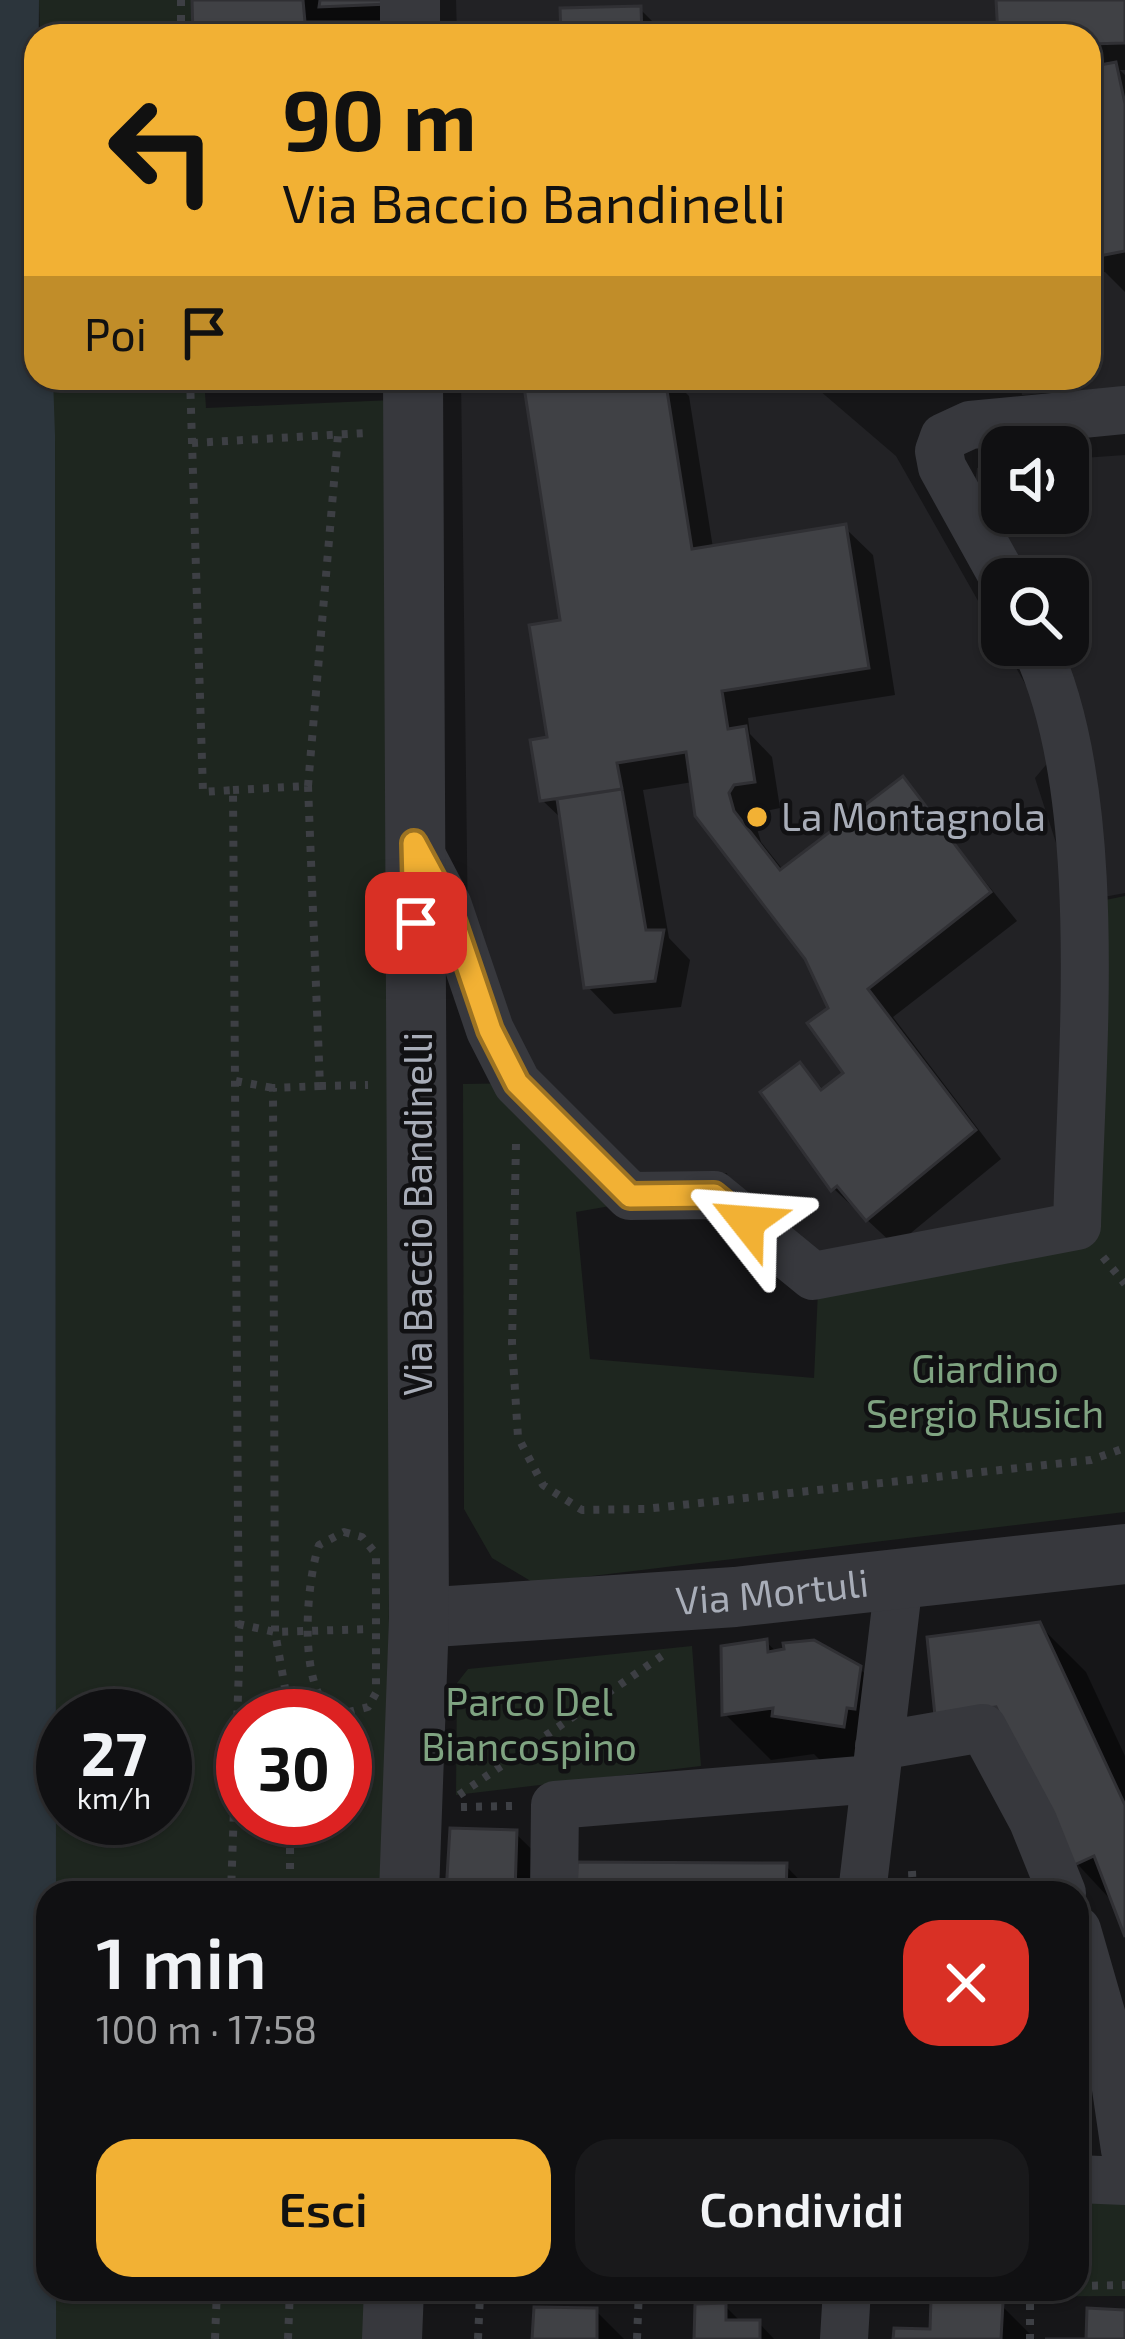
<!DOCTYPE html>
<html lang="it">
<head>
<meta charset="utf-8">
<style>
  body { margin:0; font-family:"Exo 2",sans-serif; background:#19191b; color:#f1f3f6; height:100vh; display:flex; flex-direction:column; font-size:45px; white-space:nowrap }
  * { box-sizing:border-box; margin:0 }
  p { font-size:39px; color:#9c9d9f }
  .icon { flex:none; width:66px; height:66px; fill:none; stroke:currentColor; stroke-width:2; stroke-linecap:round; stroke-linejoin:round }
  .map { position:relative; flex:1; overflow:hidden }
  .panel { position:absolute; left:36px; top:1881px; width:1053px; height:420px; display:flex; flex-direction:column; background:#101012; border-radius:36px; box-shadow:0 3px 9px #0004,0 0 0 3px #303032 }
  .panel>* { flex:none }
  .hud { position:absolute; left:24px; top:24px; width:1077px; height:366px; border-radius:36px; box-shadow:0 3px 9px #0004,0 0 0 3px #303032; background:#f2b134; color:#111; overflow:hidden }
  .buttons { position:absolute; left:981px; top:426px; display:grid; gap:24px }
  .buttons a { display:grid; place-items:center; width:108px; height:108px; border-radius:24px; background:#101012; box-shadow:0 3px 9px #0004,0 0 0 3px #303032; font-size:60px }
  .speed { position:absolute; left:36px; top:1689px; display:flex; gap:24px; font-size:60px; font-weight:700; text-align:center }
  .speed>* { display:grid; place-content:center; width:156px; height:156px; border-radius:50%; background:#101012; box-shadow:0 3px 9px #0004,0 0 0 3px #303032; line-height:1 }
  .speed small { font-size:30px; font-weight:400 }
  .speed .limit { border:18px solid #d22; background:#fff; color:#111 }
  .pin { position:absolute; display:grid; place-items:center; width:102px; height:102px; color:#fff; margin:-51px; border-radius:24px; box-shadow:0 6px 18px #0006 }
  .me { position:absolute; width:132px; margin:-66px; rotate:298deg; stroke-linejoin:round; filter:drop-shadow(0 0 9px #0008) }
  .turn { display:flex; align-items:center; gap:42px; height:252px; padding:0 60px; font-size:54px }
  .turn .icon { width:156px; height:156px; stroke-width:2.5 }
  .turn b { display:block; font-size:84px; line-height:102px }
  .then { display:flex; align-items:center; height:114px; padding:0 60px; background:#0003; gap:24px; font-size:45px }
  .round { display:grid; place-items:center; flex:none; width:126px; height:126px; border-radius:36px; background:#19191b }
  .summary { display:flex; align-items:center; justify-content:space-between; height:204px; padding:0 60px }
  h1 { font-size:72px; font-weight:600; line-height:90px }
  .cta { display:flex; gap:24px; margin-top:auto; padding:24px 60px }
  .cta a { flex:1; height:138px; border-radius:36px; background:#f2b134; color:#111; font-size:48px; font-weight:600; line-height:138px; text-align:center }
  .cta a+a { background:#19191b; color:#f1f3f6 }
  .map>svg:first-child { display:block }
  .built { fill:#222225 }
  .green { fill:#1e261f; fill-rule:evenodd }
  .water { fill:#2c353c }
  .shadow { fill:#0007 }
  .building { fill:#404145; stroke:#303034; stroke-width:3 }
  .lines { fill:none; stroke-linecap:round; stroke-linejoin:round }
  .path { stroke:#3d3f44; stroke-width:8; stroke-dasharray:6 9; stroke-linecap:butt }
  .minor { stroke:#37383d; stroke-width:48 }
  .tertiary { stroke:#37383d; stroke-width:60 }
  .route-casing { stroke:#9d7322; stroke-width:30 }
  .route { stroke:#f2b134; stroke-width:21 }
  .poi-dot { fill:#f2b134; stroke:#111113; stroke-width:4.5 }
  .labels { text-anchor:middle; stroke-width:9; stroke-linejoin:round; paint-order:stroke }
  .poi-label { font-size:39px; fill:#a8adb8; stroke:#111113; text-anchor:start }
  .street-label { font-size:39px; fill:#a8adb8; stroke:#111113 }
  .park-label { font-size:39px; fill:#7fa381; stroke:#111113 }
</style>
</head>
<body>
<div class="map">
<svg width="1125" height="2339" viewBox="0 0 1125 2339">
  <rect width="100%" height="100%" fill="#161618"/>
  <path class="built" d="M 456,0 L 1125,0 L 1125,387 L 1022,395 L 1019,378 L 1089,378 L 1089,36 L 457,36 Z
    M 461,378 L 805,378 L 896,456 L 1061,747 L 1035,778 L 1060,855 L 1066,1218 L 825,1264 L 729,1189 L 727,1173 L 635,1184 L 530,1082 L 468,936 Z
    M 1125,455 L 1125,893 L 1093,899 L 1057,645 L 1068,645 L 1068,579 L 1025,579 L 975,483 L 977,468 L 1002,463 L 1002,513 L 1068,513 L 1068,459 Z"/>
  <path class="green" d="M 39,0 L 191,0 L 192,36 L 40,36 Z
    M 46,378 L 204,378 L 206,408 L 393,400 L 388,1893 L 56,1893 L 55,1013 ZM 63,1716 L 165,1716 L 165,1818 L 63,1818 ZM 243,1716 L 345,1716 L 345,1818 L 243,1818 Z
    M 1125,896 L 1125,1512 L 534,1583 L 492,1558 L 464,1509 L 463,1084 L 517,1083 L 633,1202 L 576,1212 L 590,1359 L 814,1378 L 818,1291 L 1080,1229 L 1081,905 Z
    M 692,1646 L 701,1766 L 456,1795 L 457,1683 L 468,1669 Z
    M 1077,2195 L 1125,2196 L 1125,2296 L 560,2299 L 561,2289 L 1077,2289 Z
    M 56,2289 L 373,2289 L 371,2339 L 56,2339 Z"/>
  <path class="water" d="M 0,0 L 39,0 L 36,378 L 53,378 L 55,435 L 56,1893 L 48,1893 L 48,2289 L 56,2289 L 56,2339 L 0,2339 Z"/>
  <path class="shadow" d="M 195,0 L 406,0 L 396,36 L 196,36 Z
    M 999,0 L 1125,0 L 1125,70 L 1120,70 L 1125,75 L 1125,292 L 1105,272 L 1089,275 L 1089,36 L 1001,36 Z
    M 640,9 L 667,36 L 564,36 Z
    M 602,378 L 671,378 L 689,396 L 713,548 L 845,528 L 873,555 L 895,695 L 748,718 L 750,734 L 772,757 L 780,808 L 761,812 L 755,822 L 761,842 L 784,871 L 903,780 L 1017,921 L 893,1017 L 1001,1159 L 895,1246 L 834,1189 L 764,1093 L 800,1066 L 825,1091 L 847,1073 L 832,1009 L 808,958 L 693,782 L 643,790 L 669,938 L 690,960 L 681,1007 L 614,1014 L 587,986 L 563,820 L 542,800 Z
    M 1039,1625 L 1086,1672 L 1125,1756 L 1125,1926 L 1122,1912 L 938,1714 Z
    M 766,1642 L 778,1653 L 839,1653 L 859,1668 L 906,1715 L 901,1754 L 821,1761 L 814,1754 L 771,1760 L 725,1714 Z
    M 515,1833 L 562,1879 L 561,1893 L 449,1893 Z
    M 786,1866 L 812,1893 L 579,1893 Z
    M 469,2289 L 545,2289 L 545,2297 L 475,2295 Z
    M 1001,2305 L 1035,2339 L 896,2339 L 933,2332 Z
    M 725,2306 L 742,2323 L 759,2323 L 774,2339 L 697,2339 Z
    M 596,2311 L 624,2339 L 535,2339 Z"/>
  <path class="building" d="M 192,0 L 303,0 L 305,22 L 386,22 L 387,36 L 193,36 Z
    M 320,0 L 389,0 L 389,4 L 319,7 Z
    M 996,0 L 1125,0 L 1125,43 L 1089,44 L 1089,36 L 998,36 Z
    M 641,6 L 642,36 L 561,36 L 560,8 Z
    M 1116,62 L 1125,104 L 1125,251 L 1089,258 L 1089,67 Z
    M 583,378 L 665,378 L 692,549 L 846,524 L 869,668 L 722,691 L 728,729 L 746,726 L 755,782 L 734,785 L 729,793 L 734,811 L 780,870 L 903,776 L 991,892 L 868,989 L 976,1130 L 866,1221 L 837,1186 L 831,1191 L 760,1092 L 800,1062 L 821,1090 L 843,1073 L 807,1023 L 828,1008 L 805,959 L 695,816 L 686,752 L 617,763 L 622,789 L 540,801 L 530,740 L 547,737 L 529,625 L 560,620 L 524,387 Z
    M 622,789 L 646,930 L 664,930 L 655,981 L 584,988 L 557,799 Z
    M 1040,1622 L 1125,1805 L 1125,1937 L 1094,1856 L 1072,1866 L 996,1707 L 935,1716 L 927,1637 Z
    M 767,1639 L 768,1652 L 784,1649 L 783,1643 L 814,1640 L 861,1666 L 855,1709 L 847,1708 L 844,1727 L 772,1716 L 773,1708 L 722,1715 L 721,1646 Z
    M 450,1828 L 517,1830 L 515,1893 L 446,1893 Z
    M 577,1862 L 787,1863 L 786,1893 L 576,1893 Z
    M 931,2299 L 1003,2302 L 1001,2339 L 893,2339 L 894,2328 L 930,2329 Z
    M 726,2303 L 726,2320 L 760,2320 L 760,2339 L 694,2339 L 695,2304 Z
    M 534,2307 L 597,2308 L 597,2339 L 532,2339 Z
    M 1087,2308 L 1125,2310 L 1125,2339 L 1045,2339 L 1086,2339 Z"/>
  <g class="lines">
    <path class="path" d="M 181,0 L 181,36
      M 190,378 L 203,792 L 233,790 L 239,1667 L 231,1893
      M 192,443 L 365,433
      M 308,786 L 338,435
      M 233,790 L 308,786 L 320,1086 L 273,1088 L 275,1632 L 290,1716
      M 236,1081 L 273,1088
      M 320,1086 L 368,1085
      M 516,1144 L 512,1343 L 518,1437 L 543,1485 L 582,1510 L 645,1509 L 1091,1460 L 1125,1448
      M 1103,1257 L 1125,1284
      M 344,1532 L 362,1537 L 376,1554 L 376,1693 L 368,1707 L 337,1715 C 296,1695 306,1582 319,1545 Z
      M 238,1624 L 275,1632 L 371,1629
      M 459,1795 L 669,1651
      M 461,1807 L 512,1806
      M 290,1818 L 290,1893
      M 912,1871 L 913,1893
      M 1077,2286 L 1125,2285
      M 1030,2289 L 1030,2339
      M 442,2294 L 621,2289
      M 215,2339 L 217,2289
      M 288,2339 L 290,2289
      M 478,2339 L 480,2295
      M 637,2339 L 639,2289"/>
    <path class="minor" d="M 1004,579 L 942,467 L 939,451 L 944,437 L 970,425 L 1125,410
      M 415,843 L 448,906 L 490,1030 L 517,1083 L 630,1196 L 714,1195 L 813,1276 L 1077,1226 C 1081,1059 1107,795 1035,645
      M 879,1746 L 983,1728 L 1033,1821 L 1062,1893
      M 554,1893 L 555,1805 L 873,1779
      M 862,1893 L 899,1581
      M 1077,1930 L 1109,2041 L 1125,2150
      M 1077,2179 L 1125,2181
      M 844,2339 L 847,2289"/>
    <g class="tertiary">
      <path d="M 410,0 L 410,36"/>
      <path id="s1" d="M 419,1618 L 735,1597 L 1125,1554"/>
      <path d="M 409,1893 L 419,1618 L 413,378"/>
      <path d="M 392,2339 L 394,2289"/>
    </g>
  </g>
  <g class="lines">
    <defs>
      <path id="route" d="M 416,923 L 414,843 L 448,906 L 490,1030 L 517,1083 L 630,1196 L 714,1195 L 747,1222"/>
    </defs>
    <use href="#route" class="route-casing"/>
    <use href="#route" class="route"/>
  </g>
  <circle class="poi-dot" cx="757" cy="817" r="12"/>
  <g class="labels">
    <g class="poi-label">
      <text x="781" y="831">La Montagnola</text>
    </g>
    <g class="street-label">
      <text transform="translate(418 1214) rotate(-90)" y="14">Via Baccio Bandinelli</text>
      <text dy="14" stroke="none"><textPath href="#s1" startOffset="354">Via Mortuli</textPath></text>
    </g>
    <g class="park-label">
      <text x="985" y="1383">Giardino<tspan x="985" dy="45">Sergio Rusich</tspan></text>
      <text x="529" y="1716">Parco Del<tspan x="529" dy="45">Biancospino</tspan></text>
    </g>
  </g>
</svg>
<div class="buttons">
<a><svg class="icon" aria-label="sound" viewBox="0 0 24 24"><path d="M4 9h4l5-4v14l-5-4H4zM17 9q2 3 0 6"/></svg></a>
<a><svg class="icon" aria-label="search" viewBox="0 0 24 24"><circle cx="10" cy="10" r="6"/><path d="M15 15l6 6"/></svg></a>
</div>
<div class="speed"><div>27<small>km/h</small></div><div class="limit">30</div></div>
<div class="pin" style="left:416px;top:923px;background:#d93025"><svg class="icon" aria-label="arrive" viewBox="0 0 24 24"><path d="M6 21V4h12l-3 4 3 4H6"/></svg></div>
<svg class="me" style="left:747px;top:1222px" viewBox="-20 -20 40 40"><path d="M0-17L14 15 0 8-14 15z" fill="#f2b134" stroke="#fff" stroke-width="4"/></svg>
<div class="hud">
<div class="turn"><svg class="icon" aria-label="left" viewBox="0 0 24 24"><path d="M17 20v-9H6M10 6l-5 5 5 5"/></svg><div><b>90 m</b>Via Baccio Bandinelli</div></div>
<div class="then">Poi<svg class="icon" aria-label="arrive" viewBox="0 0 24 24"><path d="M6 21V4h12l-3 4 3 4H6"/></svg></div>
</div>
<section class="panel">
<div class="summary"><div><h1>1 min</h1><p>100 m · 17:58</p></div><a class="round" style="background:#d93025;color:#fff"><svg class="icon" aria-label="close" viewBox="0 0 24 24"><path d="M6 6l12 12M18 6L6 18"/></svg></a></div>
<div class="cta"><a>Esci</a><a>Condividi</a></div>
</section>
</div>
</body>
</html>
